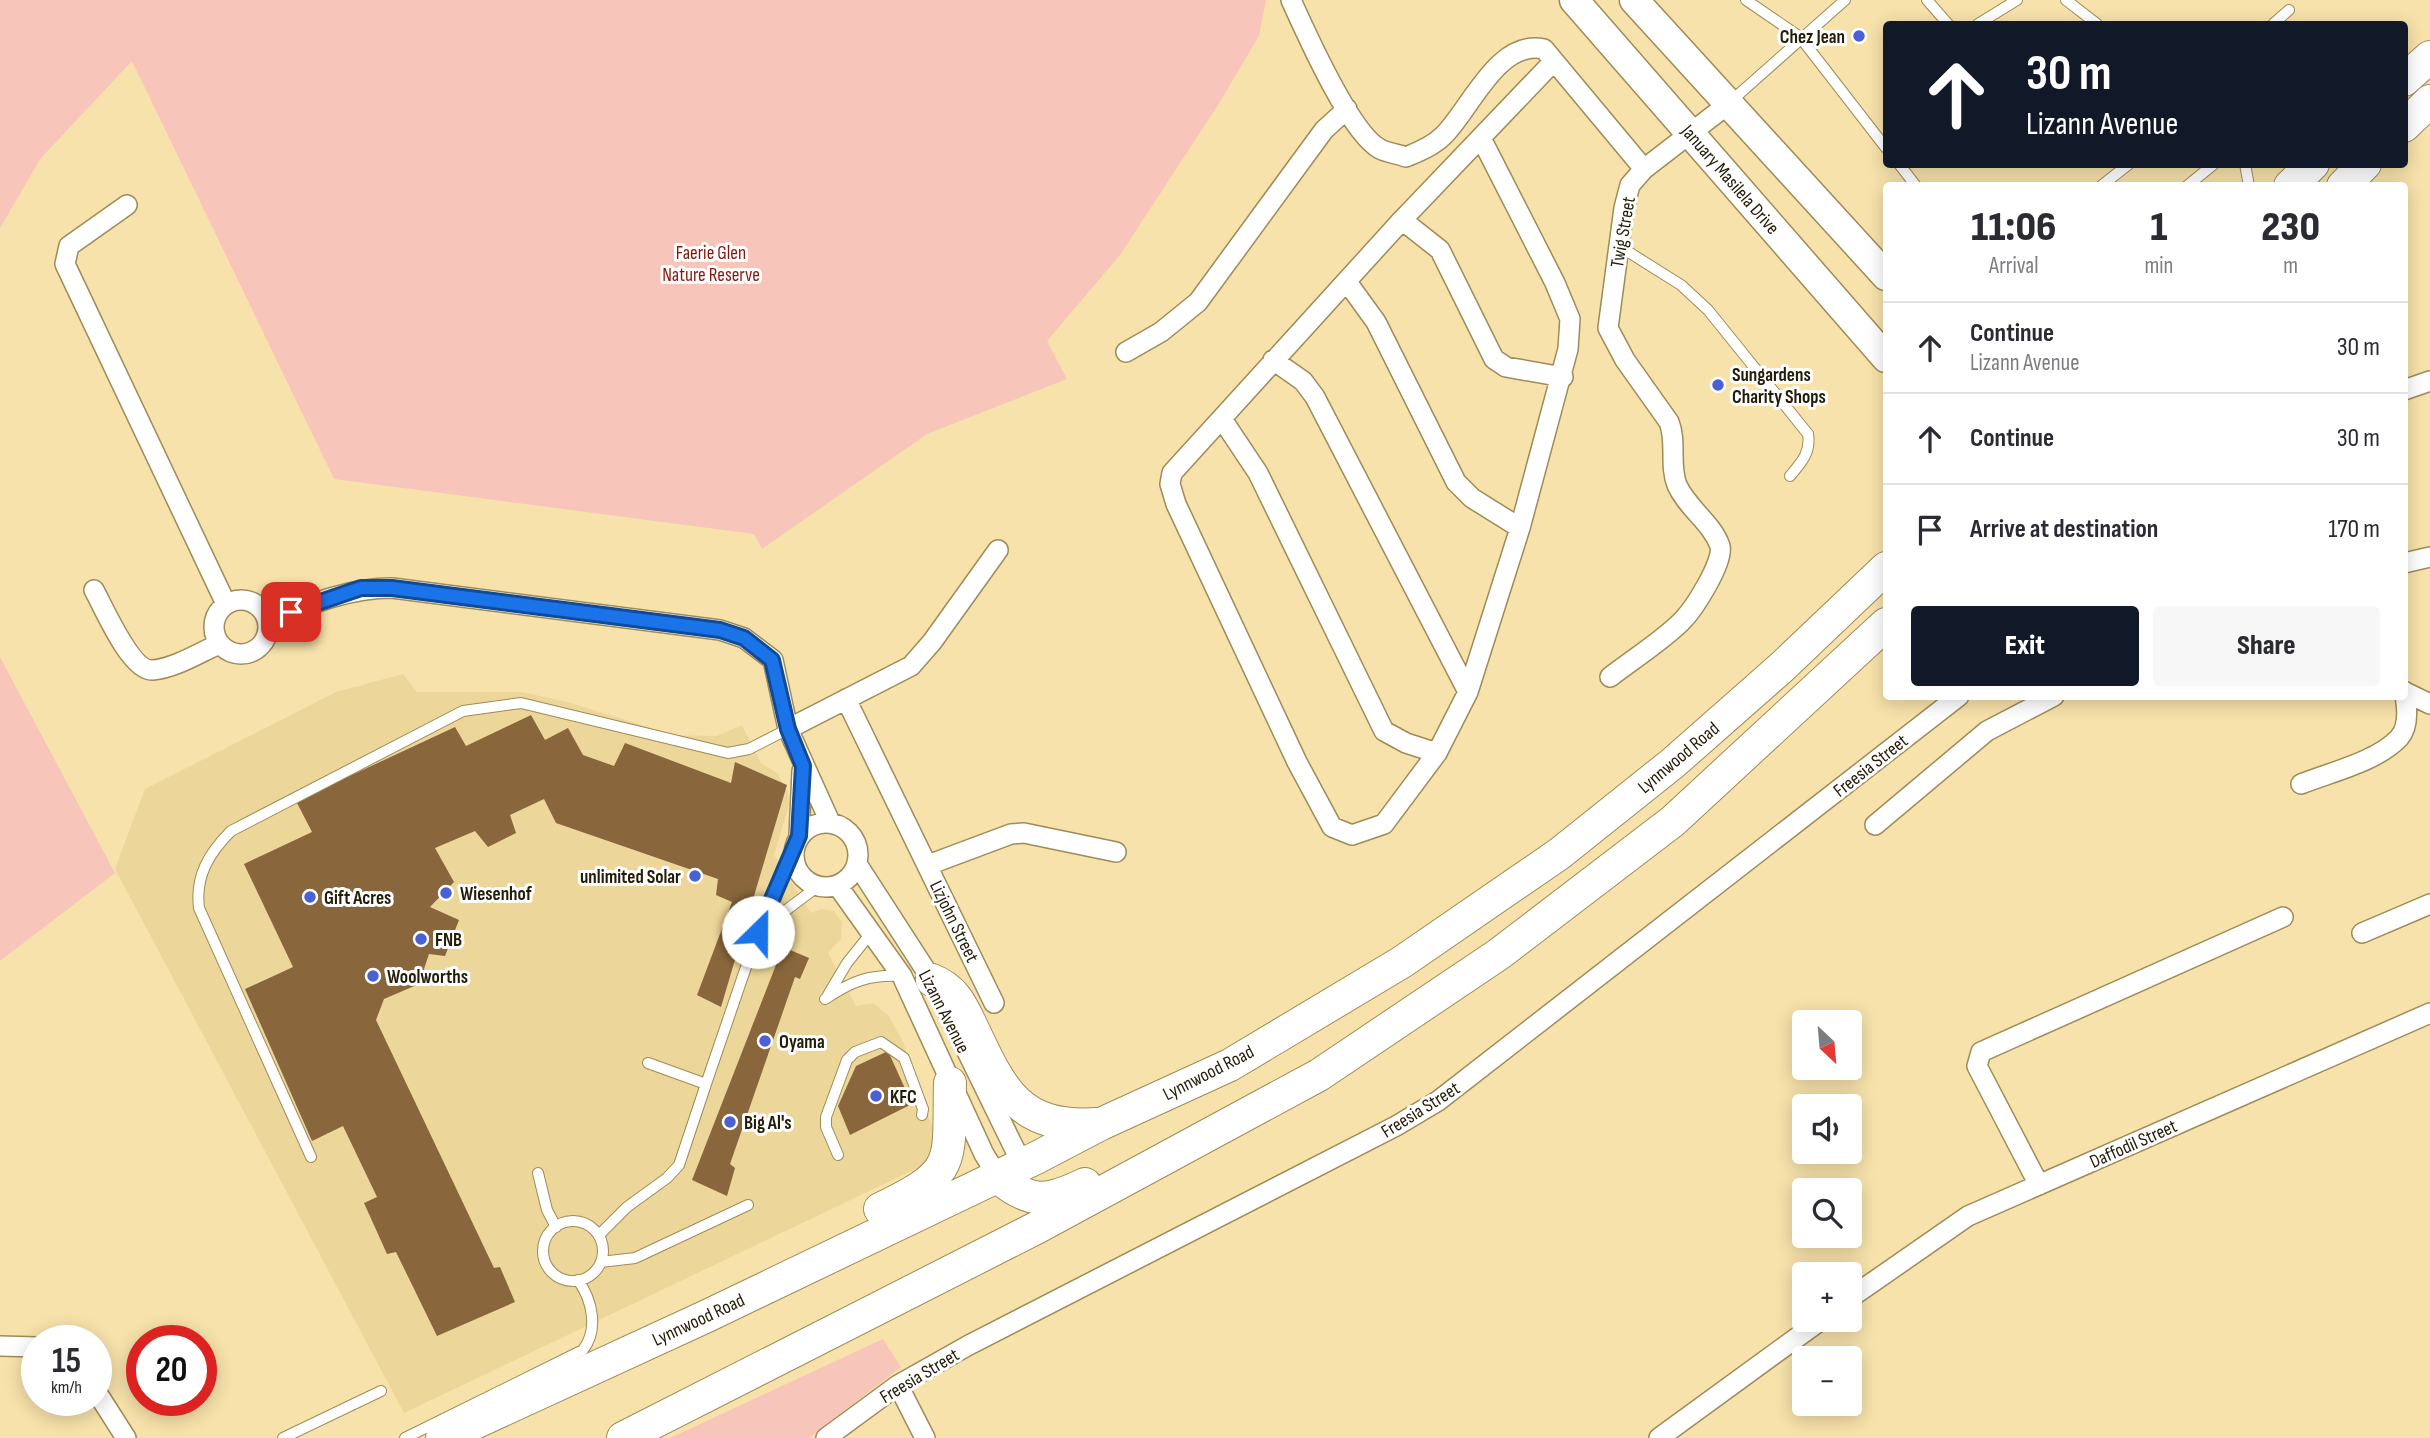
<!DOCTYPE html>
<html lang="en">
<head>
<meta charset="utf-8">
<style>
  body { margin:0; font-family:"Sofia Sans Condensed",sans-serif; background:#f7f7f7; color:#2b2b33; height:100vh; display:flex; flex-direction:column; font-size:26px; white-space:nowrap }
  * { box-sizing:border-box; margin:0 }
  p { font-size:23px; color:#7c7c81 }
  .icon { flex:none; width:38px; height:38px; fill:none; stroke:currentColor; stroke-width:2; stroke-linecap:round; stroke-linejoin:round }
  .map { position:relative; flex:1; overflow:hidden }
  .details { position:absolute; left:1883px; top:182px; width:525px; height:518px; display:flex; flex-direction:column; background:#fff; border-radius:7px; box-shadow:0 4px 18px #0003 }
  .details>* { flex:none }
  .hud { position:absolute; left:1883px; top:21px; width:525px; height:147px; border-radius:7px; box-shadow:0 4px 18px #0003; background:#111827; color:#fff; overflow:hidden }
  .needle { width:46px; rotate:154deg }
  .fabs { position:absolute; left:1792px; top:1010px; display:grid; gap:14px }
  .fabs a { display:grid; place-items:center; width:70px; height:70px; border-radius:7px; background:#fff; box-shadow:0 4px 18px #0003; font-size:35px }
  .speed { position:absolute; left:21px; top:1325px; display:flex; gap:14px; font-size:35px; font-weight:700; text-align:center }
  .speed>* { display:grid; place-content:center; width:91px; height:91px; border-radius:50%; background:#fff; box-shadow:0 4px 18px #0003; line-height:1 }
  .speed small { font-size:18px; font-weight:400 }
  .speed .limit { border:10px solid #d22; background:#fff; color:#111 }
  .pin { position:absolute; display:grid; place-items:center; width:60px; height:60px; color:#fff; margin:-30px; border-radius:14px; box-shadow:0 4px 10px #0006 }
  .me { position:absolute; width:77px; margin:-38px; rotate:23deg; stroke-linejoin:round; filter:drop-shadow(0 0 5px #0008) }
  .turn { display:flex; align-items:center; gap:24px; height:147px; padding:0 28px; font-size:32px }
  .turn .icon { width:91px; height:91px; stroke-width:2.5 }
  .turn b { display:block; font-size:49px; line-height:60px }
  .eta { display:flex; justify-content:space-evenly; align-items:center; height:119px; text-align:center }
  .eta b { font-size:42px; font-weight:800; line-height:49px }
  .primary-button { display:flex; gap:14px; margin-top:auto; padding:14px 28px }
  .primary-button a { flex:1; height:80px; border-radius:7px; background:#111827; color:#fff; font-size:28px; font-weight:800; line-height:80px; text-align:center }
  .primary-button a+a { background:#f7f7f7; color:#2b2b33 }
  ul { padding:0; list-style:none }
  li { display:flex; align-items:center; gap:21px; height:91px; padding:0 28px; border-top:2px solid #e1e1e2 }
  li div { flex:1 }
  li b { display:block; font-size:26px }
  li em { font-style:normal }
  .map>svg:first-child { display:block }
  .built { fill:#edd699 }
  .green { fill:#f8c5bb }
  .building { fill:#89663b }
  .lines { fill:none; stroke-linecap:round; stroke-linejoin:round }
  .service-casing { stroke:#9e8b57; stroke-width:12 }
  .minor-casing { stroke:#9e8b57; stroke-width:22 }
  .secondary-casing { stroke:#9e8b57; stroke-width:31 }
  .primary-casing { stroke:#9e8b57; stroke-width:34 }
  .service { stroke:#fff; stroke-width:10 }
  .minor { stroke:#fff; stroke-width:19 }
  .secondary { stroke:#fff; stroke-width:28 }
  .primary { stroke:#fff; stroke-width:32 }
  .route-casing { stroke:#114b97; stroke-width:18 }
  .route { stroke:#1a73e8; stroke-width:12 }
  .poi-dot { fill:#4961d5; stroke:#fff; stroke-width:2.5 }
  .labels { text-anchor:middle; stroke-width:6; stroke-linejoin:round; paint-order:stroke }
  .poi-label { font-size:19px; font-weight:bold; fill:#231c06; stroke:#fff; text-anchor:start }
  .street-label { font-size:19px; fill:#231c06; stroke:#fff }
  .park-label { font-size:19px; fill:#83180d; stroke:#fff }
</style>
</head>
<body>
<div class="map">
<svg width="2430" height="1438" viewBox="0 0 2430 1438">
  <rect width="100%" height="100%" fill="#f7e2ab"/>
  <path class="built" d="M 403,674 L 417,692 L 522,692 L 571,703 L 674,735 L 717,736 L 742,725 L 761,763 L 777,773 L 788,792 L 789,805 L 774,855 L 811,913 L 821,909 L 834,911 L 842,922 L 841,939 L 828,953 L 856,1006 L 873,1003 L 889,1016 L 903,1042 L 936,1138 L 926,1164 L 404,1413 L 115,869 L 145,789 L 336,692 Z"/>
  <path class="green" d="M 0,0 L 1266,0 L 1259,36 L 1218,105 L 1120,255 L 1047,341 L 1067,379 L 927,434 L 762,549 L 754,534 L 334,479 L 132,61 L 41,158 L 0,228 Z
    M 0,657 L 115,873 L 0,961 Z
    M 883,1339 L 901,1367 L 809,1438 L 670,1438 Z"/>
  <path class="building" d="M 531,715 L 545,740 L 568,728 L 583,755 L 614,766 L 625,743 L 731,783 L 735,762 L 787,785 L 721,1007 L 697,995 L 732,902 L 716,895 L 718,879 L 556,823 L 544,799 L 510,815 L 516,833 L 488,847 L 475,831 L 435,848 L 454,882 L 430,907 L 459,920 L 445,956 L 429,954 L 419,984 L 384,999 L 376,1020 L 494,1268 L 500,1267 L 515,1302 L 437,1336 L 396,1252 L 387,1254 L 364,1203 L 377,1197 L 343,1126 L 312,1141 L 245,989 L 293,967 L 244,864 L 312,832 L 296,801 L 455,727 L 466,746 Z
    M 783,947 L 809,958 L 800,979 L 795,977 L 730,1164 L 735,1168 L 727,1196 L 692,1180 Z
    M 888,1051 L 912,1104 L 850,1135 L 838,1106 L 856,1066 Z"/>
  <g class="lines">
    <defs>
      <path id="service" d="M 1746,0 L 1800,37 L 1886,148
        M 1927,0 L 1948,24
        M 2066,0 L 2097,24
        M 1978,24 L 2017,0
        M 2273,24 L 2289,10
        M 1730,102 L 1845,0
        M 1899,164 L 1916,186
        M 2245,164 L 2249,186
        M 2101,186 L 2129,164
        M 2187,186 L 2214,164
        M 1619,246 L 1681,285 L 1708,310 L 1808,434 C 1811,452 1802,462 1790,476
        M 761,929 L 817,887
        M 828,995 L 847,963 L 871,933
        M 825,999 C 852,981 870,974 902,976
        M 648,1063 L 706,1084 L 758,932 L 794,845
        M 838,1155 L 826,1127 L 826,1117 L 847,1060 L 855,1052 L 881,1042 L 904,1058 L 923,1109 L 922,1115
        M 311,1157 L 199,908 C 195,876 209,853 231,831 L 463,711 L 521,703 L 728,753 L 749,749 L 788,729
        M 538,1173 L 547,1210 L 556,1227
        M543 1251a30 30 0 1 1 60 0a30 30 0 1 1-60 0Z
        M 599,1235 L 627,1207 L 667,1178 L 679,1165 L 706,1084
        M 601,1262 L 635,1258 L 748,1205
        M 283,1438 L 381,1391
        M 405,1438 L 583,1350 C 599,1329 592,1300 578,1280"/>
      <path id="minor" d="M 1291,0 C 1306,33 1350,133 1380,149 C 1388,153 1398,154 1406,157 C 1420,151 1433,146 1444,135 C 1471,108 1498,39 1544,49 L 1554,61
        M 1481,138 L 1555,283 L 1570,319 L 1568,349 L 1520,528 L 1468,692 L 1437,753 L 1384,824 L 1352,835 L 1332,827 L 1297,762 L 1176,504 L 1170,484 L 1172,473 L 1402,220 L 1554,61 L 1644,169
        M 127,205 L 69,246 L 65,264 L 226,604
        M 1402,220 L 1440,250 L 1494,359 L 1506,367 L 1563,377
        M 1347,282 L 1376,322 L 1456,482 L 1472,498 L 1520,528
        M 1126,352 L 1161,332 L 1198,302 L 1324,130 L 1347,109
        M 1273,360 L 1303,381 L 1315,397 L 1468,692
        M 2404,390 L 2430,381
        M 1222,419 L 1258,473 L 1384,731 L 1406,743 L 1437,753
        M 2404,563 L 2430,557
        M 94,590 C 104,608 131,672 153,670 C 175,668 199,653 219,644
        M214 627a27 27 0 1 1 54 0a27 27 0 1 1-54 0Z
        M 268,622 C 309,605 346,588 392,588 L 720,630 L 744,638 L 773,660 L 788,729 L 830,822
        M 1610,677 C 1633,659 1661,642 1682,621 C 1694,609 1724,562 1720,546 C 1712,523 1687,508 1677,485 C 1669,465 1677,442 1669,422 L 1625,360 L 1608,328 L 1624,208 L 1630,185 L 1644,169 L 1727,105
        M 2405,692 L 2430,704
        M 846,699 L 994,1003
        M 788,729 L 911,666 L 932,642 L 998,550
        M 2301,784 C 2331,772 2376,762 2399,738 C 2410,726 2407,705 2404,691
        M794 855a32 32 0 1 1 64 0a32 32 0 1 1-64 0Z
        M 1875,825 L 1987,731 L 2054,696
        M 799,836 L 802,771
        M 857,864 L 932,980 L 1022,1164
        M 928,865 L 1011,834 L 1024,833 L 1116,852
        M 837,885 L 902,976 L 984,1154 L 998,1177
        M 2362,933 L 2430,904
        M 2039,1185 L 1977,1066 L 1981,1052 L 2283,917
        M 1850,1298 L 1968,1216 L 2430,1013
        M 0,1346 L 37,1347
        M 898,1385 L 925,1438
        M 96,1391 L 126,1438
        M 826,1438 L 898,1385 L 969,1345 L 1396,1126 L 1438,1101 L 1959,696
        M 1659,1438 L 1821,1320"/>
      <path id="secondary" d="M 1574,0 L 1886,358
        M 1634,0 L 1886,276"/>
      <path id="primary" d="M 2404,80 L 2430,57
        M 2404,126 L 2430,101
        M 2290,186 L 2313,164
        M 2343,186 L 2365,164
        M 932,980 C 955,989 962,1006 972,1027 C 1002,1091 1019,1129 1097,1124
        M 998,1177 C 1031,1205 1048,1202 1085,1184
        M 880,1209 C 959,1171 948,1164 950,1083
        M 442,1438 L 707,1316 L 1036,1158 L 1101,1124 L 1230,1065 L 1402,962 L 1559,854 L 1673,763 L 1782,667 L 1886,568
        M 623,1438 L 1038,1227 L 1319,1075 L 1499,954 L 1673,821 L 1886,624"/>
    </defs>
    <use href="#service" class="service-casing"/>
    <use href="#minor" class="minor-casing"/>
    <use href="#secondary" class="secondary-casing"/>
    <use href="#primary" class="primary-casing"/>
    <use href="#service" class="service"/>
    <use href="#minor" class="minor"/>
    <use href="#secondary" class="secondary"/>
    <use href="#primary" class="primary"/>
  </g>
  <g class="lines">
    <defs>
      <path id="route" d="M 291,612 L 361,588 L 392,588 L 720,630 L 744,638 L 772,660 L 788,729 L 803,766 L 799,836 L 758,932"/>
    </defs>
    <use href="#route" class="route-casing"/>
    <use href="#route" class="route"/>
  </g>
  <g class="poi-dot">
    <circle cx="1859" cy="36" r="7"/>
    <circle cx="1718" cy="385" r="7"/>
    <circle cx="695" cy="876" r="7"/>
    <circle cx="446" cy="893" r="7"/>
    <circle cx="310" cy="897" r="7"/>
    <circle cx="421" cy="939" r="7"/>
    <circle cx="373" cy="976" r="7"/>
    <circle cx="765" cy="1041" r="7"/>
    <circle cx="876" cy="1096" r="7"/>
    <circle cx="730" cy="1122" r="7"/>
  </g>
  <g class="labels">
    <g class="poi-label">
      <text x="1845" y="43" text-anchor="end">Chez Jean</text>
      <text x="1732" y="381">Sungardens<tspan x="1732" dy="22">Charity Shops</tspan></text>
      <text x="681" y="883" text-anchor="end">unlimited Solar</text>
      <text x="460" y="900">Wiesenhof</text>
      <text x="324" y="904">Gift Acres</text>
      <text x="435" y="946">FNB</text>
      <text x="387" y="983">Woolworths</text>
      <text x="779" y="1048">Oyama</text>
      <text x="890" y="1103">KFC</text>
      <text x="744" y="1129">Big Al's</text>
    </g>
    <g class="street-label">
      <text transform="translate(1731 179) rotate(49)" y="7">January Masilela Drive</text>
      <text transform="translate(1622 232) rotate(-80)" y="7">Twig Street</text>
      <text transform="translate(1678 757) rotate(-40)" y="7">Lynnwood Road</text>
      <text transform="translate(1870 765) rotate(-38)" y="7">Freesia Street</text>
      <text transform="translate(955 921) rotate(64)" y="7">Lizjohn Street</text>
      <text transform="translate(945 1011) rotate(63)" y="7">Lizann Avenue</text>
      <text transform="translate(1208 1072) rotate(-27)" y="7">Lynnwood Road</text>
      <text transform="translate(1420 1109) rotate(-32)" y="7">Freesia Street</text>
      <text transform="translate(2133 1143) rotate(-24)" y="7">Daffodil Street</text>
      <text transform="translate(698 1319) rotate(-25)" y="7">Lynnwood Road</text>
      <text transform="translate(919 1375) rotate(-31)" y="7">Freesia Street</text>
    </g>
    <g class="park-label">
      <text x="711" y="259">Faerie Glen<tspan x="711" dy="22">Nature Reserve</tspan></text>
    </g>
  </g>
</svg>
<div class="fabs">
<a><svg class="needle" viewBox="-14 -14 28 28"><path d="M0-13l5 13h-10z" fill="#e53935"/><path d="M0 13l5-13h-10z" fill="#7c7c81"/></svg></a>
<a><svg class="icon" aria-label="sound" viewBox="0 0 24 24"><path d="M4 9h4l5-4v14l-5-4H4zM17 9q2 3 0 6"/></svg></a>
<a><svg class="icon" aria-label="search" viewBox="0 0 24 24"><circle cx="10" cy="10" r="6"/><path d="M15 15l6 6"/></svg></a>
<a>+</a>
<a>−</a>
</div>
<div class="speed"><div>15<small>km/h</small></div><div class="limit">20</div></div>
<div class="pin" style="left:291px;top:612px;background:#d93025"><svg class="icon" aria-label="arrive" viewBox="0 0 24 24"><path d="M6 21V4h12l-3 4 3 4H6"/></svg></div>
<svg class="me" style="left:758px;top:932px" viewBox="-20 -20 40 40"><circle r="19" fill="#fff"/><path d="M0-13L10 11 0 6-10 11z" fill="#1a73e8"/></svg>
<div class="hud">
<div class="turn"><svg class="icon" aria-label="ahead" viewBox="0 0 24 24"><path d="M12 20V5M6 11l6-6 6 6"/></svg><div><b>30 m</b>Lizann Avenue</div></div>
</div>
<section class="details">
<div class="eta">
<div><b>11:06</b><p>Arrival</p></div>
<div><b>1</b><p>min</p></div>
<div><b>230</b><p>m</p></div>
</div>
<ul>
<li><svg class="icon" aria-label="ahead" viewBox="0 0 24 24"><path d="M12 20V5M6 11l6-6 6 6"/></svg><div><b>Continue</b><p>Lizann Avenue</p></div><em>30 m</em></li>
<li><svg class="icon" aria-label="ahead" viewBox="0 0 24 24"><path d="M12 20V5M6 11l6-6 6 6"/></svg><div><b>Continue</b></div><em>30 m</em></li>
<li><svg class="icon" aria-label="arrive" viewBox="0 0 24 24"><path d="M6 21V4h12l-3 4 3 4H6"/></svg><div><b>Arrive at destination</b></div><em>170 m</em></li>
</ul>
<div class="primary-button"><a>Exit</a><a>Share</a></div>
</section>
</div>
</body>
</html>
